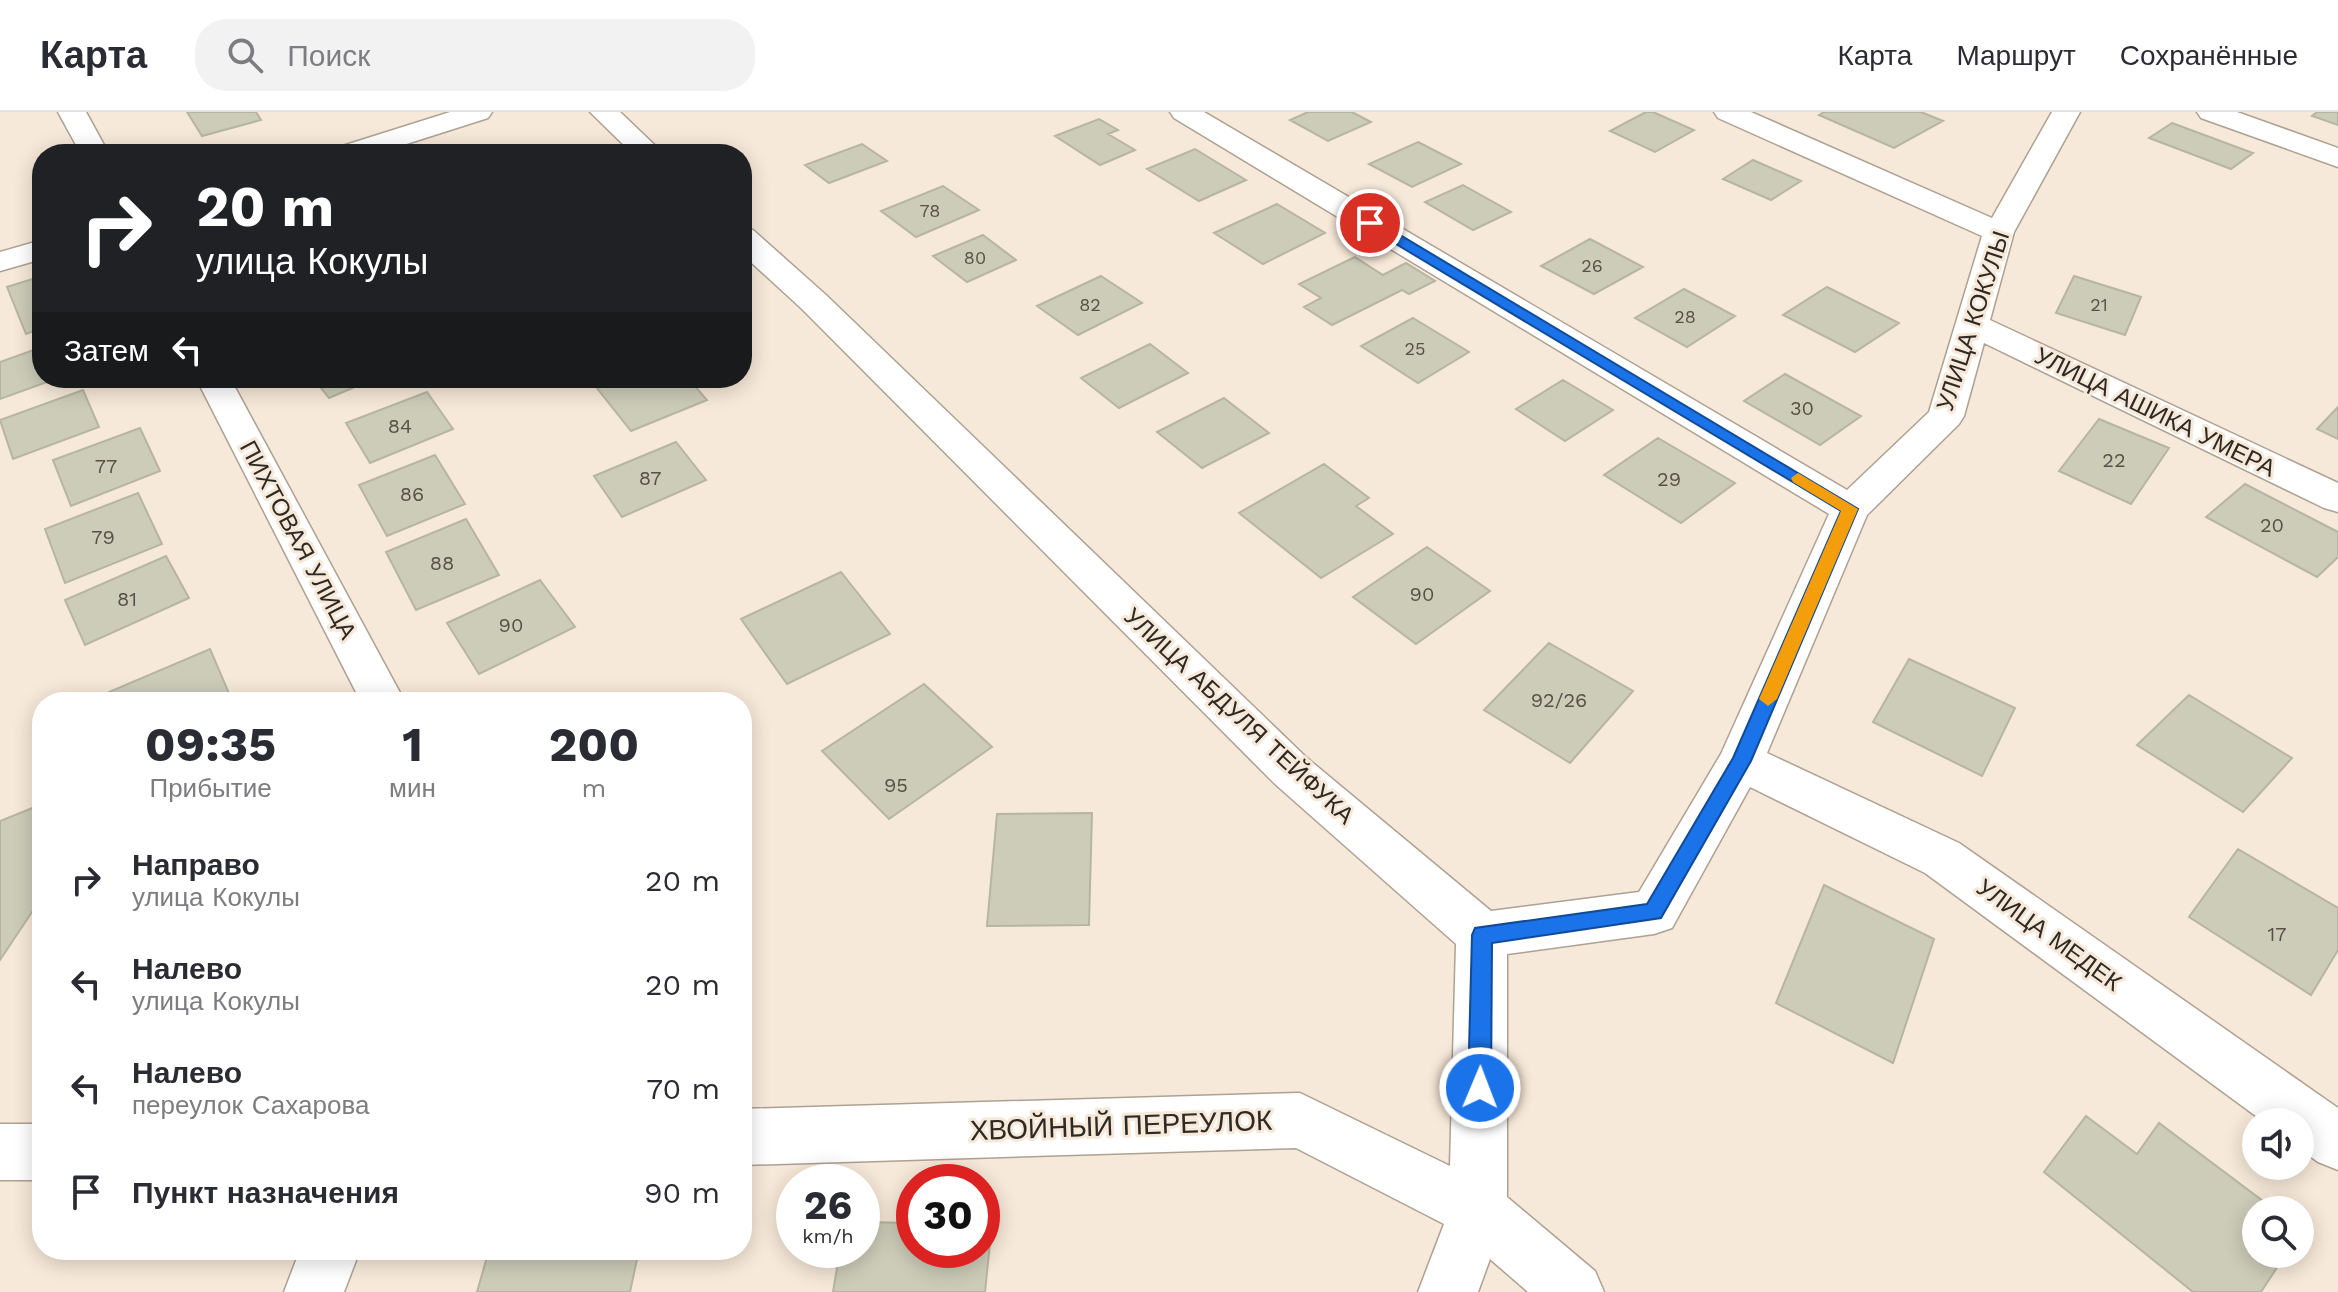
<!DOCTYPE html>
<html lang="ru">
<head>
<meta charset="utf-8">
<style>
  body { margin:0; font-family:"Work Sans",sans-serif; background:#f2f2f3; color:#2b2b33; height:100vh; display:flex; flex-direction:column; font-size:30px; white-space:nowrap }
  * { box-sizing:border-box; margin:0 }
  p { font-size:26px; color:#7c7c81 }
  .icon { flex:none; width:44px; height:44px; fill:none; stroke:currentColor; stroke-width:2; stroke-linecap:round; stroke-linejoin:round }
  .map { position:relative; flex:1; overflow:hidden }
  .panel { position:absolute; left:32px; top:580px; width:720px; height:568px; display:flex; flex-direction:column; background:#fff; border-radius:32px; box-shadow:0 4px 20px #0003 }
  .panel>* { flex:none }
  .hud { position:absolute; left:32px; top:32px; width:720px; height:244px; border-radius:32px; box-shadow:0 4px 20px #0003; background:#202124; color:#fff; overflow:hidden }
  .fabs { position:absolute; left:2242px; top:996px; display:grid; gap:16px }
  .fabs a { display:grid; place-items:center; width:72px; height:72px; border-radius:50%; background:#fff; box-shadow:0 4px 20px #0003; font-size:40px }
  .speed { position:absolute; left:776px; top:1052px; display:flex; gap:16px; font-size:40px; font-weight:700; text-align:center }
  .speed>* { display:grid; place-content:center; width:104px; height:104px; border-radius:50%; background:#fff; box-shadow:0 4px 20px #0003; line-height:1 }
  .speed small { font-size:20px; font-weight:400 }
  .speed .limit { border:12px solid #d22; background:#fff; color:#111 }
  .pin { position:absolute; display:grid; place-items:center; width:68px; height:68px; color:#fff; margin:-34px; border:4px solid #fff; border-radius:50%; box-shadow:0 2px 8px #0007 }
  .me { position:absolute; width:88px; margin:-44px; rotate:1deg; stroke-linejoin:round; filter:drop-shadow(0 0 6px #0008) }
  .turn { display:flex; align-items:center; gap:28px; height:168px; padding:0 32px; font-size:36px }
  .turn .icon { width:104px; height:104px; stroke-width:2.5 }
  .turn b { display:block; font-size:56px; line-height:68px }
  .then { display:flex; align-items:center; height:76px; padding:0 32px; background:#0003; gap:16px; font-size:30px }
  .eta { display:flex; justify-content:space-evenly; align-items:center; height:136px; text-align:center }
  .eta b { font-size:48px; font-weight:700; line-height:56px }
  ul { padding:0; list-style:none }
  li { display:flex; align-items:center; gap:24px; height:104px; padding:0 32px }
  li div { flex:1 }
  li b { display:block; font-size:30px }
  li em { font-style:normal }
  header { display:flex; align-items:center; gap:48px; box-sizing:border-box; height:112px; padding:0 40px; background:#fff; border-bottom:2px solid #e1e1e2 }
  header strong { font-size:38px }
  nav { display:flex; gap:44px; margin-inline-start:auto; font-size:28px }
  .search { width:560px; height:72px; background:#f2f2f3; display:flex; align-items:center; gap:20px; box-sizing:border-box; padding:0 28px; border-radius:32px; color:#7c7c81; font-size:30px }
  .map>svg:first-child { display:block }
  .building { fill:#cdccb9; stroke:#b6b5a2; stroke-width:2 }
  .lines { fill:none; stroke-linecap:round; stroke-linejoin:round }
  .street-casing { stroke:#ada192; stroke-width:3 }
  .street { fill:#fff; fill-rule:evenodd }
  .route { fill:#1a73e8; stroke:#114b97; stroke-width:2 }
  .slow { fill:#f59e0b }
  .labels { text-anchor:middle; stroke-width:6; stroke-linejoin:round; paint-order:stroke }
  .far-number-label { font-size:18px; fill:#565248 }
  .number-label { font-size:20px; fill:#565248 }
  .street-label { font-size:24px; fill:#2e2923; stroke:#f7e9d9 }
  .near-street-label { font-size:28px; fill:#2e2923; stroke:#f7e9d9 }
</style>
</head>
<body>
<header>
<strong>Карта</strong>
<div class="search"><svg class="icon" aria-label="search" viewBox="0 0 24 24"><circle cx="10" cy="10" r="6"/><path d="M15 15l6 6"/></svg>Поиск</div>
<nav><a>Карта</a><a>Маршрут</a><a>Сохранённые</a></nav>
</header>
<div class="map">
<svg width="2338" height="1180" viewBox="0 0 2338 1180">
  <rect width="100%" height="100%" fill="#f7e9d9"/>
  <path class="building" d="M 187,0 L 256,0 L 261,8 L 202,24 Z
    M 1308,0 L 1352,0 L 1371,10 L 1328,29 L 1290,8 Z
    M 1646,0 L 1653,0 L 1694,18 L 1655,40 L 1610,19 Z
    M 1824,0 L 1921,0 L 1943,9 L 1894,36 L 1819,3 Z
    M 2317,0 L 2338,0 L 2338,13 L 2312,4 Z
    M 1099,7 L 1118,18 L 1108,22 L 1135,38 L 1100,53 L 1055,24 Z
    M 2172,11 L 2253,41 L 2231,57 L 2149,26 Z
    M 1418,30 L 1461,52 L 1412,75 L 1369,52 Z
    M 862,32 L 887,49 L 829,71 L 805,53 Z
    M 1195,37 L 1246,68 L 1199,89 L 1147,57 Z
    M 1753,48 L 1801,69 L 1771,88 L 1723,67 Z
    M 1463,73 L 1511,100 L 1473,118 L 1425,90 Z
    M 943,74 L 979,98 L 916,125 L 881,99 Z
    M 1277,92 L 1325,121 L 1263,152 L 1214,121 Z
    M 983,123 L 1016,148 L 967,170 L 933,144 Z
    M 1590,127 L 1643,155 L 1594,182 L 1541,154 Z
    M 1355,145 L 1383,163 L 1406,151 L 1435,169 L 1409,182 L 1402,178 L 1332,213 L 1304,195 L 1321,186 L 1299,172 Z
    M 42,164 L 42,216 L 26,222 L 7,175 Z
    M 1101,164 L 1142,191 L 1078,223 L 1037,194 Z
    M 2074,164 L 2141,185 L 2125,223 L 2056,201 Z
    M 1827,175 L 1899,211 L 1855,240 L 1783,203 Z
    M 1684,177 L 1735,204 L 1687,235 L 1635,206 Z
    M 1413,206 L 1469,240 L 1418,271 L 1361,234 Z
    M 1150,232 L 1188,261 L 1119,296 L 1081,266 Z
    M 42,235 L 42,266 L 58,266 L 0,287 L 0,250 Z
    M 1785,262 L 1861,304 L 1820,333 L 1744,289 Z
    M 313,266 L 376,266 L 329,286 Z
    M 621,266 L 688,266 L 707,288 L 631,319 L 596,275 Z
    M 1563,268 L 1613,298 L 1565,329 L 1516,297 Z
    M 83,278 L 99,315 L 13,347 L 0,308 Z
    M 427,280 L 453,317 L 370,351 L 346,311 Z
    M 1224,286 L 1269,321 L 1202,356 L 1157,320 Z
    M 2338,295 L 2338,327 L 2317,317 Z
    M 2099,307 L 2169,336 L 2131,392 L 2059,359 Z
    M 140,316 L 160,359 L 71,394 L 53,348 Z
    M 1658,326 L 1735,371 L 1681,411 L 1604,363 Z
    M 676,330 L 706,368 L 622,405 L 594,364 Z
    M 435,343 L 465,392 L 387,424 L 359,373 Z
    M 1324,352 L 1369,386 L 1356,394 L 1393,422 L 1321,466 L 1239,401 Z
    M 2245,372 L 2338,420 L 2338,445 L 2317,465 L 2206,405 Z
    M 138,381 L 162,432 L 65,471 L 45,417 Z
    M 466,407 L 499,463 L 416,498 L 386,440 Z
    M 1427,435 L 1490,479 L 1416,532 L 1353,485 Z
    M 166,444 L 189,486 L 85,533 L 65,488 Z
    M 841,460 L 890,522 L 787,572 L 741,507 Z
    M 540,468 L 575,515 L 479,562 L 447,511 Z
    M 1549,531 L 1633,579 L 1570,651 L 1484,598 Z
    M 210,537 L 231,586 L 223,590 L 113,590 L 109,580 Z
    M 1909,547 L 2015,596 L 1982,664 L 1873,610 Z
    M 924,572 L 992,635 L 889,707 L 822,639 Z
    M 2189,583 L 2292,646 L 2243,700 L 2137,633 Z
    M 35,695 L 42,744 L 42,785 L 0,848 L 0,709 Z
    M 1092,701 L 1089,813 L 987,814 L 997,702 Z
    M 2238,737 L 2338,796 L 2338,838 L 2311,883 L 2189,805 Z
    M 1824,773 L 1934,827 L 1893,951 L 1776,891 Z
    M 2086,1004 L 2137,1042 L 2159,1011 L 2275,1098 L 2256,1098 L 2256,1142 L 2286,1142 L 2261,1180 L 2193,1180 L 2044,1060 Z
    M 862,1110 L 914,1111 L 914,1138 L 982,1138 L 982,1112 L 992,1112 L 985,1180 L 833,1180 L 840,1138 L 862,1138 Z
    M 489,1138 L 639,1138 L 630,1180 L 477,1180 Z"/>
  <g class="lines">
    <defs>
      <path id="street" d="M 58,0 L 86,0 L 109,42 L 81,42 Z
        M 450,0 L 492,0 L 488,6 L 375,42 L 332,42 L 336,36 Z
        M 590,0 L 620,0 L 664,42 L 633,42 Z
        M 1170,0 L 1204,0 L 1847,378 L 1929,300 L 1982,124 L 1718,6 L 1714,0 L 1751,0 L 1992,106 L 2052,0 L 2080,0 L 2014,120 L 1990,208 L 2338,371 L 2338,400 L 2324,396 L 1984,231 L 1964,304 L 1959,312 L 1867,403 L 1767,641 L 1959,731 L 2338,996 L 2338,1058 L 2318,1050 L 2300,1037 L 2300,1010 L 2264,1010 L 1925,761 L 1750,675 L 1672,816 L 1654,822 L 1507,842 L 1507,1085 L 1595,1159 L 1604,1180 L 1528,1180 L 1490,1147 L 1478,1180 L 1418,1180 L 1444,1112 L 1296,1036 L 742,1053 L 742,997 L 1300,981 L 1450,1054 L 1456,832 L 1275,672 L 802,197 L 742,142 L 742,116 L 753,118 L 826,183 L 1307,646 L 1491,799 L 1639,780 L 1721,642 L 1829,402 L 1174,6 Z
        M 2197,0 L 2237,0 L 2338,36 L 2338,55 L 2201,6 Z
        M 42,128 L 42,147 L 0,159 L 0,140 Z
        M 196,266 L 230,266 L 405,590 L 361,590 Z
        M 0,1012 L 42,1012 L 42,1068 L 0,1068 Z
        M 300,1138 L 360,1138 L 344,1180 L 284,1180 Z"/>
    </defs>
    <use href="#street" class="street-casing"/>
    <use href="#street" class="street"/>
  </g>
  <path class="route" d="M 1366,108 L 1375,108 L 1858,397 L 1751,649 L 1661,806 L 1492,831 L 1491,976 L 1488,984 L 1480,987 L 1472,984 L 1468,976 L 1472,823 L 1475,816 L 1647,792 L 1733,646 L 1841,399 L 1366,114 Z"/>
  <path class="slow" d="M 1798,361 L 1858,397 L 1777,587 L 1768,594 L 1759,587 L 1841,399 L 1793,370 L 1791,366 Z"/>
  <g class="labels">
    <g class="far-number-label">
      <text x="930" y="105">78</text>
      <text x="975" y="152">80</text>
      <text x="1592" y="160">26</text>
      <text x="1090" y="199">82</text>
      <text x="2099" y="199">21</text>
      <text x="1685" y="211">28</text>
      <text x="1415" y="243">25</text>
    </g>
    <g class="number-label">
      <text x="1802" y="303">30</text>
      <text x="400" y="321">84</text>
      <text x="2114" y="355">22</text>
      <text x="106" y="361">77</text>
      <text x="650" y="373">87</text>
      <text x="1669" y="374">29</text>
      <text x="412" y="389">86</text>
      <text x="2272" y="420">20</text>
      <text x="103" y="432">79</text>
      <text x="442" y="458">88</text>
      <text x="1422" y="489">90</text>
      <text x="127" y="494">81</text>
      <text x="511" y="520">90</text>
      <text x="1559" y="595">92/26</text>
      <text x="896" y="680">95</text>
      <text x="2277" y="829">17</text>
    </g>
    <g class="street-label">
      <text transform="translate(1973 209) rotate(-72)" y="8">УЛИЦА КОКУЛЫ</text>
      <text transform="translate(2155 300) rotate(26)" y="8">УЛИЦА АШИКА УМЕРА</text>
      <text transform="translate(298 428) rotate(62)" y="8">ПИХТОВАЯ УЛИЦА</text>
      <text transform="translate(1239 604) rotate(43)" y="8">УЛИЦА АБДУЛЯ ТЕЙФУКА</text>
      <text transform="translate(2049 823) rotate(36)" y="8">УЛИЦА МЕДЕК</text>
    </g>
    <g class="near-street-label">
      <text transform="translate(1121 1013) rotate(-2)" y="10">ХВОЙНЫЙ ПЕРЕУЛОК</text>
    </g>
  </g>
</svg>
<div class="fabs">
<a><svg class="icon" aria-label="sound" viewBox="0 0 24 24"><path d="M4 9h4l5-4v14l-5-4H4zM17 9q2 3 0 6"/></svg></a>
<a><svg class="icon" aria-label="search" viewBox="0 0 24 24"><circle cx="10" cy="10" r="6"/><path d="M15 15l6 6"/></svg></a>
</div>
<div class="speed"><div>26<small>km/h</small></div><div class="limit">30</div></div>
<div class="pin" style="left:1370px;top:111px;background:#d93025"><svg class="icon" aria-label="arrive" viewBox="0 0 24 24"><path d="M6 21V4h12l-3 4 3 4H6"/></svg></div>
<svg class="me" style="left:1480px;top:976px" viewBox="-20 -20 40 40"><circle r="17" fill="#1a73e8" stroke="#fff" stroke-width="3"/><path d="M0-11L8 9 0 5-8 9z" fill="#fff"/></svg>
<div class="hud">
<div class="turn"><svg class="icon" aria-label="right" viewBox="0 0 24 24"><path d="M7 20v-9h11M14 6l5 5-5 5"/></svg><div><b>20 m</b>улица Кокулы</div></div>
<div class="then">Затем<svg class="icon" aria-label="left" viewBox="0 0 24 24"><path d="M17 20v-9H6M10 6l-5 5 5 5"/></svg></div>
</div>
<section class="panel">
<div class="eta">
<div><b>09:35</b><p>Прибытие</p></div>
<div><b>1</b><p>мин</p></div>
<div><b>200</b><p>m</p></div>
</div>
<ul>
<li><svg class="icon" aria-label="right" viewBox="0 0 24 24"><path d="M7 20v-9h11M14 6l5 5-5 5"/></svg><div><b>Направо</b><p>улица Кокулы</p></div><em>20 m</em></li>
<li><svg class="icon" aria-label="left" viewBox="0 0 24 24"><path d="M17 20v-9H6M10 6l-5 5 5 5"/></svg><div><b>Налево</b><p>улица Кокулы</p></div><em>20 m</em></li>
<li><svg class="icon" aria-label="left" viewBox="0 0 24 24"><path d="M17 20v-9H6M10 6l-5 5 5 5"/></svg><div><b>Налево</b><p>переулок Сахарова</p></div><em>70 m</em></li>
<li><svg class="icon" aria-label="arrive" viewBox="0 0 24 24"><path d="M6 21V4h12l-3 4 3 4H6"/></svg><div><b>Пункт назначения</b></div><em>90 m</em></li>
</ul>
</section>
</div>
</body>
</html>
